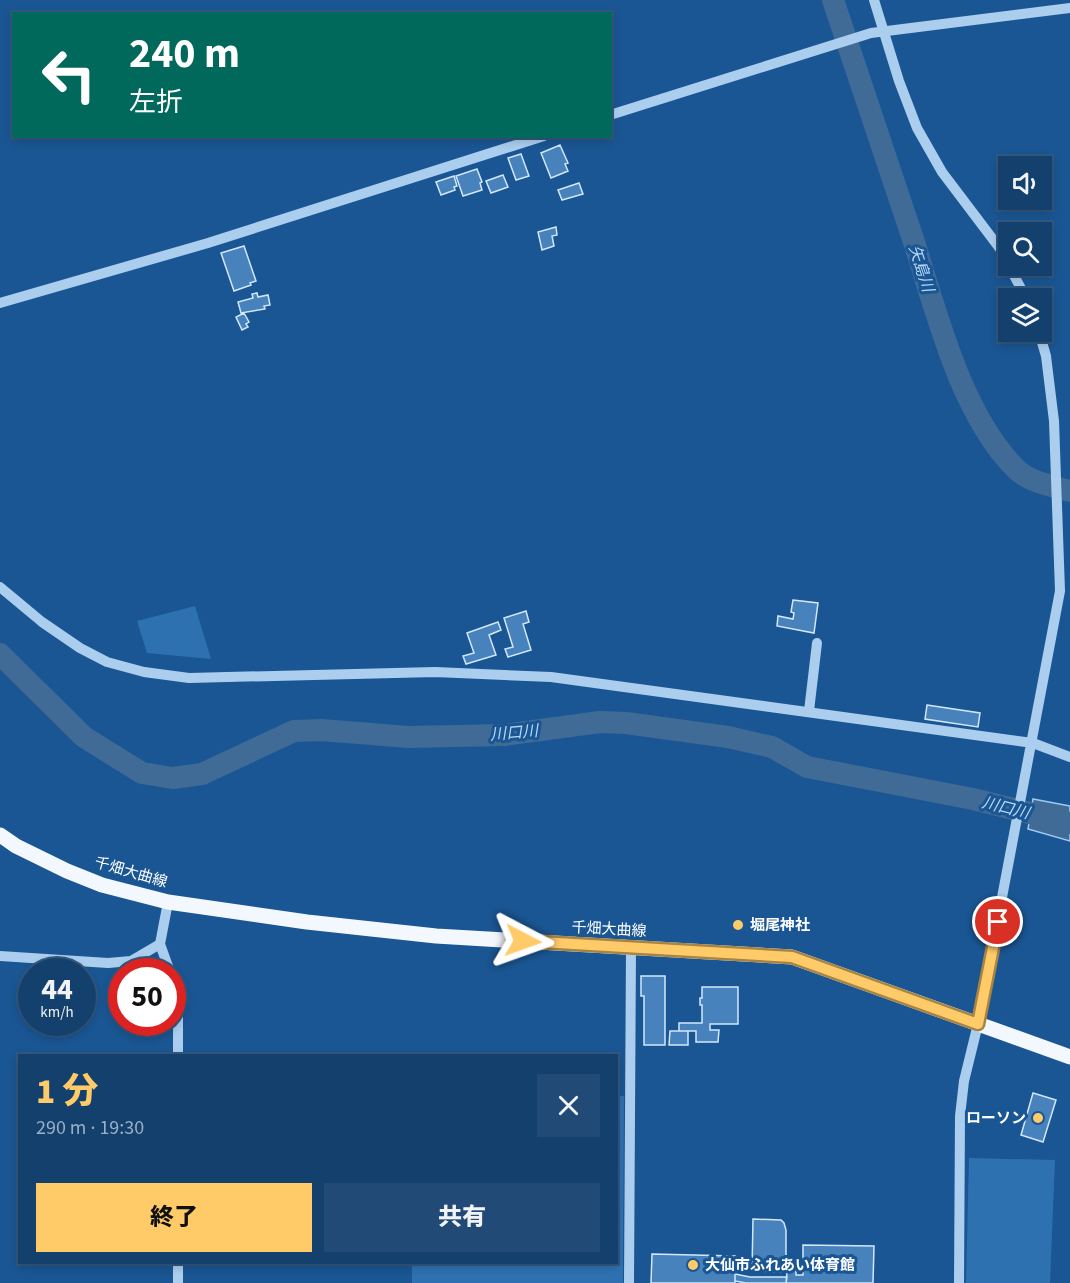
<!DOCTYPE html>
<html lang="ja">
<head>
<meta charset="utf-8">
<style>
  body { margin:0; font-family:"Source Sans 3","Noto Sans JP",sans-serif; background:#214b76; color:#f1f3f6; height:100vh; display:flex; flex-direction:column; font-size:22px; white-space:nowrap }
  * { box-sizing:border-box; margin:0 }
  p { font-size:20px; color:#9dafc2 }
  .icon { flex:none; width:33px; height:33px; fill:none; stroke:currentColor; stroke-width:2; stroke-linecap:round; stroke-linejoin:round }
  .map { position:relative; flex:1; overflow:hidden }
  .sheet { position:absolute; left:18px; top:1054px; width:600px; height:210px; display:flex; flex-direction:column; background:#14406e; border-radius:0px; box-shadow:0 3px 9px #0003,0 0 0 2px #335981 }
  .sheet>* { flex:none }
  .guide { position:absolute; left:12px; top:12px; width:600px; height:126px; border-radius:0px; box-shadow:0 3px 9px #0003,0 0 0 2px #335981; background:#00695c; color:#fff; overflow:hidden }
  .fabs { position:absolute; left:998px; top:156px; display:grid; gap:12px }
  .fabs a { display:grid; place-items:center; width:54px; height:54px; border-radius:0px; background:#14406e; box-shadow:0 3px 9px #0003,0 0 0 2px #335981; font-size:30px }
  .speed { position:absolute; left:18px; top:958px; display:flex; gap:12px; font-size:30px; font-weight:700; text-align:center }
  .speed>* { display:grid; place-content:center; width:78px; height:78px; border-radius:50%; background:#14406e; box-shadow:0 3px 9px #0003,0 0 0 2px #335981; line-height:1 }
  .speed small { font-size:15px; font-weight:400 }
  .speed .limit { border:9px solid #d22; background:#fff; color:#111 }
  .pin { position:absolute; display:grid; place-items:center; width:51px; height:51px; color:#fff; margin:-26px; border:3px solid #fff; border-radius:50%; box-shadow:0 2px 6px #0007 }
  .me { position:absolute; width:66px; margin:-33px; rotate:94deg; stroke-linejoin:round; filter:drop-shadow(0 0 4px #0008) }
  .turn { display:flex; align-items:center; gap:21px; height:126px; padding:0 18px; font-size:27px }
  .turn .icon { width:78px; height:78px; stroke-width:2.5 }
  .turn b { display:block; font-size:42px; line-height:51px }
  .round { display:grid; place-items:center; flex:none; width:63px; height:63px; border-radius:0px; background:#214b76 }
  .overview { display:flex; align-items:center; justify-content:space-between; height:102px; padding:0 18px }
  h1 { font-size:36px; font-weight:800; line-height:45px; color:#ffcb69 }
  .action { display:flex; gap:12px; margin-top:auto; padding:12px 18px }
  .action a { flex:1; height:69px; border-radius:0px; background:#ffcb69; color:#111; font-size:24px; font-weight:800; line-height:69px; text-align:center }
  .action a+a { background:#214b76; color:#f1f3f6 }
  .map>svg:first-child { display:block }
  .green { fill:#2e71b1 }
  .water { fill:#406b96; stroke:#9ecaf1; stroke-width:1.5 }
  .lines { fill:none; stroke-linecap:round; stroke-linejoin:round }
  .river { stroke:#406b96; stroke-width:22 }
  .building { fill:#4782bc; stroke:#d2e7fb; stroke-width:1.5 }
  .minor { stroke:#abceef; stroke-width:10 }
  .major { stroke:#f3f8ff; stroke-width:15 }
  .route-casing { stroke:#a68444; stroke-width:15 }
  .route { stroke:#ffcb69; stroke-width:10 }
  .poi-dot { fill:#ffcb69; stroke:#1a5693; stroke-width:2 }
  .labels { text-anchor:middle; stroke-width:6; stroke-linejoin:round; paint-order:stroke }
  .street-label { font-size:15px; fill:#fff; stroke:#1a5693 }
  .poi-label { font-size:15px; font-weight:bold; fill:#fff; stroke:#1a5693; text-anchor:start }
  .water-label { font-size:16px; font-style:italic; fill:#b7d8f6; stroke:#1a5693 }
</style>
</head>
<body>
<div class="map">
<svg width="1070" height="1283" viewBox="0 0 1070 1283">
  <rect width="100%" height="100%" fill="#1a5693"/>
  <path class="green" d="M 195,606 L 211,659 L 147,653 L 137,621 Z
    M 617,1096 L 624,1096 L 623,1283 L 412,1283 L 412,1263 L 616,1263 Z
    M 969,1158 L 1055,1160 L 1050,1283 L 966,1283 Z"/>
  <path class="water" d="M 1033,799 L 1070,806 L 1070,841 L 1028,829 Z"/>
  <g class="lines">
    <path class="river" d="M 833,0 C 860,81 887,161 914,242 C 937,314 961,414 1016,469 C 1029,482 1052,486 1070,491
      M 0,654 L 84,737 L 142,773 L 173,778 L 202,774 L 294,731 L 322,730 L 408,737 L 504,735 L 600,722 L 626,723 L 728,737 L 772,747 L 807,767 L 973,799 L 1070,823"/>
  </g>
  <path class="building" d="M 560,145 L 568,163 L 565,164 L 568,171 L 551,178 L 541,153 Z
    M 521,154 L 529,176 L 516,180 L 508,158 Z
    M 477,169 L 482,182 L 480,183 L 482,190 L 463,196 L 456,176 Z
    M 503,175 L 508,187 L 491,193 L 486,181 Z
    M 454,176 L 457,186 L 454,187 L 455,190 L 441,195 L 436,182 Z
    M 579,183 L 583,194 L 562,200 L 558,190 Z
    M 556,227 L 557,235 L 552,236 L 554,246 L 542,250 L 538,232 Z
    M 244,246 L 256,281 L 250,283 L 251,285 L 234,291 L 221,253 Z
    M 257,293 L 258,297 L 268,295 L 270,305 L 264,306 L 265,309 L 241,313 L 238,302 L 253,298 L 252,294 Z
    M 244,313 L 249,322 L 246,324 L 248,327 L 242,330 L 236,317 Z
    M 793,600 L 818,603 L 814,633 L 777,626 L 778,616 L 793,619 L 794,613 L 791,612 Z
    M 526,611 L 529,622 L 523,624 L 531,650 L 508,657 L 505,649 L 513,647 L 504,618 Z
    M 498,622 L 501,630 L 489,635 L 496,655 L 466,664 L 463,656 L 474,653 L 467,633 Z
    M 927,705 L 980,713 L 978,727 L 925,719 Z
    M 641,976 L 665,976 L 665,1045 L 644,1045 L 644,996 L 641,996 Z
    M 702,987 L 738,987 L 738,1024 L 710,1024 L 710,1030 L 719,1030 L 718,1042 L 696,1042 L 696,1031 L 679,1031 L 679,1023 L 702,1023 L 702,1005 L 700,1005 L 700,998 L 702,998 Z
    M 670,1031 L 688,1031 L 688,1045 L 669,1045 Z
    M 1033,1093 L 1056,1100 L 1043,1142 L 1021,1135 Z
    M 753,1219 L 781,1220 L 784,1223 L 786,1230 L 786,1264 L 789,1264 L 789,1261 L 796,1261 L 796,1275 L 803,1275 L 803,1245 L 874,1246 L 873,1283 L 786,1283 L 787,1272 L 752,1271 Z
    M 652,1254 L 735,1256 L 735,1283 L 651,1283 Z
    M 735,1274 L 750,1277 L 787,1277 L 786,1283 L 746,1283 L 735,1281 Z"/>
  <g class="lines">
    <path class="minor" d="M 874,0 L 899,81 L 917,128 L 942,172 L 1001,250 L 1008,263
      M 610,115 L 871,33 L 1070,8
      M 1009,266 L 1026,298
      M 0,303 L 208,243 L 544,136
      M 0,587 L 42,622 L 80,648 L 107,662 L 144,672 L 189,678 L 435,672 L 551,677 L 1033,743 L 1070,757
      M 809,711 L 817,643
      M 168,902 L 160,944 L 170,972
      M 0,956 L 108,963 L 131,961 L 160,944
      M 172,978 L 178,994 L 178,1056
      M 178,1283 L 178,1263
      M 629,1283 L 631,948
      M 959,1283 L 960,1116 L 964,1081 L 978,1024 L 1060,591 L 1054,421 L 1046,356 L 1039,332"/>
    <path class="major" d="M 0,835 L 16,846 L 67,871 L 102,885 L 168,902 L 307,922 L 436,936 L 792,957 L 1070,1057"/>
  </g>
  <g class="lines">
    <defs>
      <path id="route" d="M 523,941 L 792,957 L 978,1024 L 998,922"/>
    </defs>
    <use href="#route" class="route-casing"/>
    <use href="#route" class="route"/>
  </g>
  <g class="poi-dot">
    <circle cx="738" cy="925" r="6"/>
    <circle cx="1038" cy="1118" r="6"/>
    <circle cx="693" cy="1265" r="6"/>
  </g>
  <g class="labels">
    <g class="street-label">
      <text transform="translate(131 872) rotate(16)" y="5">千畑大曲線</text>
      <text transform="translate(609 929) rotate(3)" y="5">千畑大曲線</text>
    </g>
    <g class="poi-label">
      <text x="750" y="930">堀尾神社</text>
      <text x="1026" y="1123" text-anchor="end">ローソン</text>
      <text x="705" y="1270">大仙市ふれあい体育館</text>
    </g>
    <g class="water-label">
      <text transform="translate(922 268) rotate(72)" y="6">矢島川</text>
      <text transform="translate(514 732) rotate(-5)" y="6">川口川</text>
      <text transform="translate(1006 807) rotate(14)" y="6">川口川</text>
    </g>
  </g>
</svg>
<div class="fabs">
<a><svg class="icon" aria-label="sound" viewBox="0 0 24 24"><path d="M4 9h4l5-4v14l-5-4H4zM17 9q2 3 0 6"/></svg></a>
<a><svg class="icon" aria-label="search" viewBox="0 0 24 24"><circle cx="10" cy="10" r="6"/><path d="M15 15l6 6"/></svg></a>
<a><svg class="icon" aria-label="layers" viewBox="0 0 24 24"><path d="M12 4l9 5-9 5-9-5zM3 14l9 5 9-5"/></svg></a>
</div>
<div class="speed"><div>44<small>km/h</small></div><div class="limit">50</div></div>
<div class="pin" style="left:998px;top:922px;background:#d93025"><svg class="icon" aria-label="arrive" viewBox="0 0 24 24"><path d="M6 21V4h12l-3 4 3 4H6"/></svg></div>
<svg class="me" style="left:523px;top:941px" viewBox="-20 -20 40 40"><path d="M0-17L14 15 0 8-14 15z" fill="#ffcb69" stroke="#fff" stroke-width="4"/></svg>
<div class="guide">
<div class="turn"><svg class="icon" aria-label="left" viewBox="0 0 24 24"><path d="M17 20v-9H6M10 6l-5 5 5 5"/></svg><div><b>240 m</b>左折</div></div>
</div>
<section class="sheet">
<div class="overview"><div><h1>1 分</h1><p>290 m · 19:30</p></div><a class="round"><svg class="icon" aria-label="close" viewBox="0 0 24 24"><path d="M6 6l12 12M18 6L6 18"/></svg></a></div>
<div class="action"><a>終了</a><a>共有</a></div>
</section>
</div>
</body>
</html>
